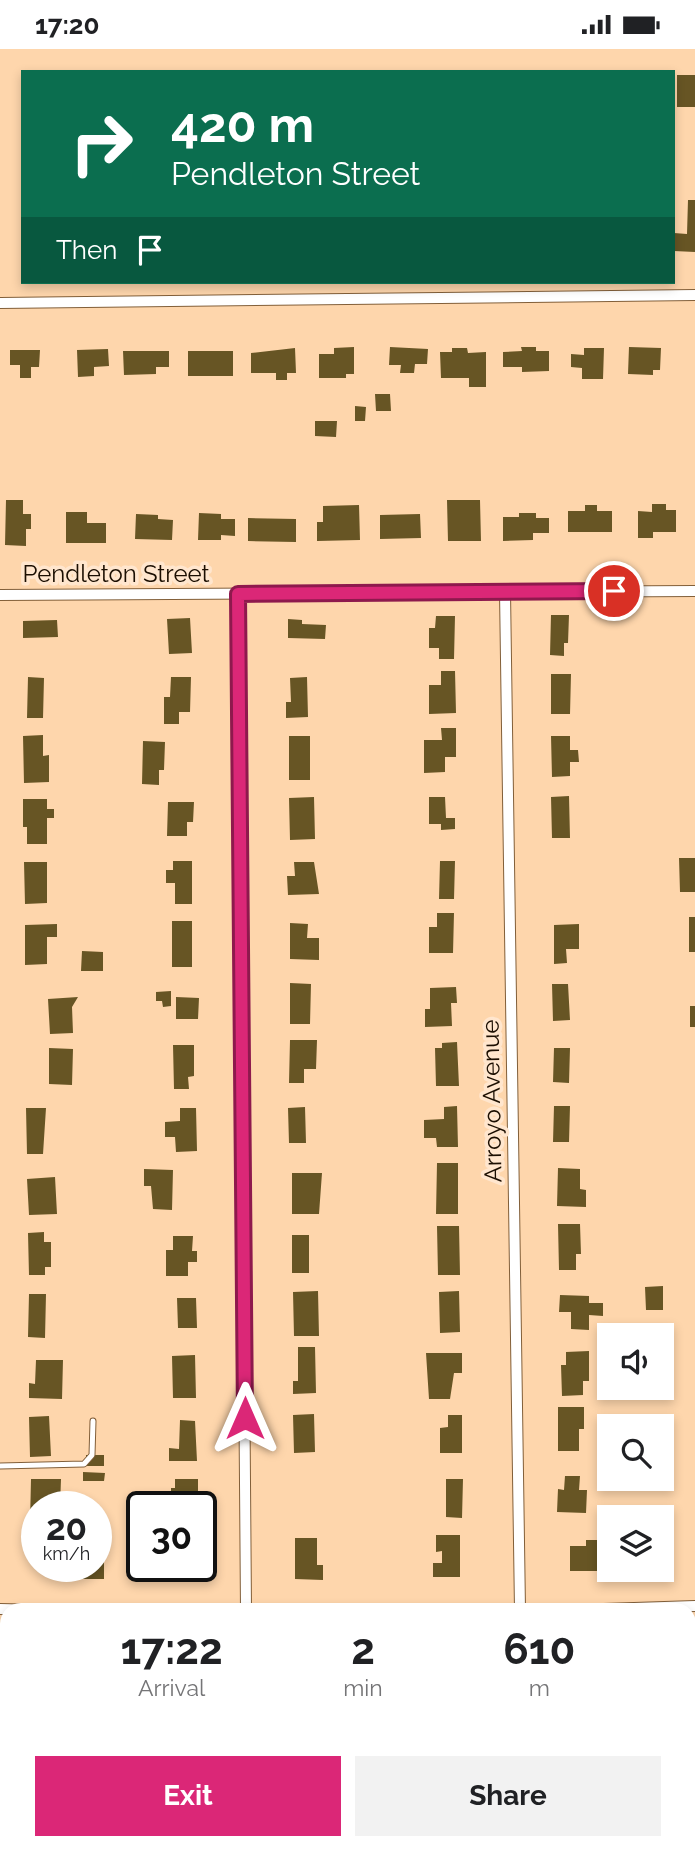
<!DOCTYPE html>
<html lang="en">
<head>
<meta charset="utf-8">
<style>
  body { margin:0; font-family:Raleway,sans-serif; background:#f2f2f2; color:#202124; height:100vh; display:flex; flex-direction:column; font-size:26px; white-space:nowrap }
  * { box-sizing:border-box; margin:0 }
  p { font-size:23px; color:#757577 }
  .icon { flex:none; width:38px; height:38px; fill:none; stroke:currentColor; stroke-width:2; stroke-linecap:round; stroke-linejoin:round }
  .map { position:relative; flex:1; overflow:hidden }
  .sheet { position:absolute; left:0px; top:1554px; width:696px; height:247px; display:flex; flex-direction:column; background:#fff; border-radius:21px 21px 0 0; box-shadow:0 4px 10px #0003 }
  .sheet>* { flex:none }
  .guide { position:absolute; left:21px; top:21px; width:654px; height:214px; border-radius:0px; box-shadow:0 4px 10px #0003; background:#0b6e4f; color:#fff; overflow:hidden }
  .tools { position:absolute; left:597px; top:1274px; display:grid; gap:14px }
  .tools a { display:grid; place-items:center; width:77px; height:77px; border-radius:0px; background:#fff; box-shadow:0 4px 10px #0003; font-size:35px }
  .speed { position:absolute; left:21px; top:1442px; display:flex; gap:14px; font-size:35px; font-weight:700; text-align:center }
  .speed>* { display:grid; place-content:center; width:91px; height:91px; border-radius:50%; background:#fff; box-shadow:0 4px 10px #0003; line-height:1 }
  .speed small { font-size:18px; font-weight:400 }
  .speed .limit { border:4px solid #111; border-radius:10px; background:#fff; color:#111 }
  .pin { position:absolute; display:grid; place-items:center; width:60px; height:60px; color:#fff; margin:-30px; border:4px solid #fff; border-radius:50%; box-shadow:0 2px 7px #0007 }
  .me { position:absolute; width:77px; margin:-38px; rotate:0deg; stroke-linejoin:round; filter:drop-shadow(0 0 5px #0008) }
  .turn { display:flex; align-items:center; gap:24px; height:147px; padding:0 35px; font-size:32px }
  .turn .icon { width:91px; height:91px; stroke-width:2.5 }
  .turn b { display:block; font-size:49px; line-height:60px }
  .then { display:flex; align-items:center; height:66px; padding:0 35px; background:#0003; gap:14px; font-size:26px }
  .eta { display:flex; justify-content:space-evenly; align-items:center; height:119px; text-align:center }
  .eta b { font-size:42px; font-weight:700; line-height:49px }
  .cta { display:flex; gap:14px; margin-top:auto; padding:14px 35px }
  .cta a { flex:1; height:80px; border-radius:0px; background:#db2777; color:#fff; font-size:28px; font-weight:700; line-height:80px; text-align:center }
  .cta a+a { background:#f2f2f2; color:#202124 }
  .status { display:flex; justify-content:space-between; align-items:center; height:49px; padding:0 35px; background:#fff; direction:ltr }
  .status svg { height:19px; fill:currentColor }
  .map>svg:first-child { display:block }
  .building { fill:#675524 }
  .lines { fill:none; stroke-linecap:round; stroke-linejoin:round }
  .service-casing { stroke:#825f39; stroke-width:7 }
  .minor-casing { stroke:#825f39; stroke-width:12 }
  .service { stroke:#fff; stroke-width:5 }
  .minor { stroke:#fff; stroke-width:10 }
  .route-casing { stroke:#8e194d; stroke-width:18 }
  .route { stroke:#db2777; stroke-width:12 }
  .labels { text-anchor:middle; stroke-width:7; stroke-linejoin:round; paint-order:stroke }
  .street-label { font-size:24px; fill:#1b0e01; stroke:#ffe6ce }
</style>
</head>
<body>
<div class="status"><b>17:20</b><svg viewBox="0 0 49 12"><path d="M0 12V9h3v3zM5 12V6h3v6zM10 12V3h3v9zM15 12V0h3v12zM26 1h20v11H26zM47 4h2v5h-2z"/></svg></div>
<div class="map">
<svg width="695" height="1800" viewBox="0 0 695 1800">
  <rect width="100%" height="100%" fill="#fed6ac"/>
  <path class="building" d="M 677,26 L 695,26 L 695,58 L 677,58 Z
    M 688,151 L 695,151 L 695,203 L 674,202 L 674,184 L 687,185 Z
    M 354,298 L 354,325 L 346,325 L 346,329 L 319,329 L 319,305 L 334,305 L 334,299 Z
    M 390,298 L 428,300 L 427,315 L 415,315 L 414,324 L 400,324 L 401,316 L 389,316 Z
    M 521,298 L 536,298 L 536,302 L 549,302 L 549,322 L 522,323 L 522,318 L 503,318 L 503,303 L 522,302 Z
    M 629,298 L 661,299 L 660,321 L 653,321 L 653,326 L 628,325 Z
    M 295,299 L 296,324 L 287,324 L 287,331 L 276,331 L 276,324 L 251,324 L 251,304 Z
    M 452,299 L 467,299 L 468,304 L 486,303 L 486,338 L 469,338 L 469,329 L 441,329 L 440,303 L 452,303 Z
    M 584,299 L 604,299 L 603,330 L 582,330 L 582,319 L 571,318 L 571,305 L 584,306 Z
    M 108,300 L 109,317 L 94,318 L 94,327 L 78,328 L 77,301 Z
    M 10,301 L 40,301 L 39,318 L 31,318 L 31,329 L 20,329 L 20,316 L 10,316 Z
    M 123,302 L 169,302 L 169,318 L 156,318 L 156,325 L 124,326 Z
    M 188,302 L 233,302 L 233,327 L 188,327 Z
    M 375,345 L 390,345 L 391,362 L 376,362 Z
    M 355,357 L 366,358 L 365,372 L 355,372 Z
    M 315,372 L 337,372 L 336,388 L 315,387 Z
    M 6,451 L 23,451 L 23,465 L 31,465 L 31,480 L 26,480 L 26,497 L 5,496 Z
    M 447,451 L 480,451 L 481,492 L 448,492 Z
    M 652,455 L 666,455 L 666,461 L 676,461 L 676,483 L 653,483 L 653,489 L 638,489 L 638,462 L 652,463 Z
    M 359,456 L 360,491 L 317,492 L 317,473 L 323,473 L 323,457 Z
    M 585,456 L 597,456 L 597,462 L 612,462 L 612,483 L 568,483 L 568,462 L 585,462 Z
    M 66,463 L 87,463 L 87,474 L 106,474 L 106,494 L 66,494 Z
    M 199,464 L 221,465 L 221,470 L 235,470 L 235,487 L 221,486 L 221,491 L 198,491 Z
    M 519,464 L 536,464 L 536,469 L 549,469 L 549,484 L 533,484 L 533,491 L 503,492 L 503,468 L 519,468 Z
    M 136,465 L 158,466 L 158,470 L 173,471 L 172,491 L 135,490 Z
    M 420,465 L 421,489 L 380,490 L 380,466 Z
    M 248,469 L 296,470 L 296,493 L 248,492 Z
    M 551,566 L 569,566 L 568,594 L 564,594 L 564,607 L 550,606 Z
    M 436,567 L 455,567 L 454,610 L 439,610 L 439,599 L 429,599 L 429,579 L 435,579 Z
    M 190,569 L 192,604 L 169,605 L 167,570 Z
    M 288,570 L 302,571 L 302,575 L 326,576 L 325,590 L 288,589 Z
    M 57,571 L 58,588 L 23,589 L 23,572 Z
    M 441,622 L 455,622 L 456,664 L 429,665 L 429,636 L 441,636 Z
    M 551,625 L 571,625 L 570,665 L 551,665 Z
    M 28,628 L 44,629 L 43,669 L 27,669 Z
    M 171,628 L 191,628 L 190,663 L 179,663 L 179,675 L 164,675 L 164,648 L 170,648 Z
    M 307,628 L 308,668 L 286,669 L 286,653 L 291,653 L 290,629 Z
    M 441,679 L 456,679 L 456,708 L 445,708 L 445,723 L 424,724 L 424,691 L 442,691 Z
    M 43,686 L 43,707 L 49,706 L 49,733 L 24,734 L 23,687 Z
    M 289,687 L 310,687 L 310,731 L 289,731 Z
    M 551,687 L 570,687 L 570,701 L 578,701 L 579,713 L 570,713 L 570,727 L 552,728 Z
    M 143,692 L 165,693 L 164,721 L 159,721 L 159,736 L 142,735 Z
    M 569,747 L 570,789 L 552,789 L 551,748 Z
    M 314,748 L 315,790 L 290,791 L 289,749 Z
    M 429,748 L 445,748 L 446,769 L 455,769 L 455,780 L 441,781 L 441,775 L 429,775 Z
    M 23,750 L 47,750 L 47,760 L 54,760 L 54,769 L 47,769 L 47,795 L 27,795 L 27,778 L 23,778 Z
    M 168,753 L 194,753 L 193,773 L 187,773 L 187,787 L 167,787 Z
    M 679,809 L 695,809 L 695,843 L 680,843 Z
    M 173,812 L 192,812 L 192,855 L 175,855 L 175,834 L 166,834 L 166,821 L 173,821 Z
    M 440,812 L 455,812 L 454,850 L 439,850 Z
    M 24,813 L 47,813 L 47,854 L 25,855 Z
    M 294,813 L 314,813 L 319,845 L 288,846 L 287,827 L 295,827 Z
    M 437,864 L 454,864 L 453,904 L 429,904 L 429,878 L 437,878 Z
    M 689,868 L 695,868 L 695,903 L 689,903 Z
    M 172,872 L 192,872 L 192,918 L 172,918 Z
    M 290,874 L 308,875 L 307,889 L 319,889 L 319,911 L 290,910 Z
    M 57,875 L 57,888 L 47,888 L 47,915 L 25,916 L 25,876 Z
    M 579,875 L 579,900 L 566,900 L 567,914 L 554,915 L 554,876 Z
    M 82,902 L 103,903 L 103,922 L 81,922 Z
    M 290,934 L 311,935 L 310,975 L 290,975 Z
    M 552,935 L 568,935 L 570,971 L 553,972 Z
    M 456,938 L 457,954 L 451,954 L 452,977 L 425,978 L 425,960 L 430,960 L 430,939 Z
    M 171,942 L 171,957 L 163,958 L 162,952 L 156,952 L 156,943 Z
    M 78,948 L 72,958 L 73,984 L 50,985 L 48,950 Z
    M 176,948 L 199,949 L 198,970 L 176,970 Z
    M 690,957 L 695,957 L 695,978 L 690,978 Z
    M 290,991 L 317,991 L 316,1020 L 304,1020 L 304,1034 L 289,1034 Z
    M 457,993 L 459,1037 L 436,1037 L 435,999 L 442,999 L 442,994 Z
    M 173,996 L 194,996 L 194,1027 L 188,1028 L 189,1040 L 174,1040 Z
    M 49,999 L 73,1000 L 72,1036 L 49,1035 Z
    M 554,999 L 570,999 L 569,1034 L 553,1033 Z
    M 457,1057 L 458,1098 L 437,1098 L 436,1089 L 424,1089 L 424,1071 L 444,1070 L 444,1058 Z
    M 554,1057 L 570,1057 L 569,1093 L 553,1093 Z
    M 305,1058 L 306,1094 L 289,1094 L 288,1059 Z
    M 26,1059 L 46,1059 L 43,1105 L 27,1105 Z
    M 180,1059 L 196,1059 L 197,1102 L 176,1103 L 175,1088 L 165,1088 L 165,1073 L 180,1072 Z
    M 437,1114 L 458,1114 L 458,1165 L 436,1165 Z
    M 558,1119 L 580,1120 L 580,1140 L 586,1141 L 586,1158 L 557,1157 Z
    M 144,1120 L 173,1121 L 172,1161 L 153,1160 L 151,1137 L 144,1137 Z
    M 292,1124 L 322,1124 L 319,1165 L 292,1165 Z
    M 55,1128 L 57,1165 L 29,1166 L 27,1130 Z
    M 558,1175 L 580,1175 L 581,1205 L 576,1205 L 576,1221 L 559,1221 Z
    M 437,1177 L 459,1177 L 460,1226 L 438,1226 Z
    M 44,1183 L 44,1193 L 51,1193 L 51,1218 L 45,1218 L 45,1226 L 29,1226 L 28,1184 Z
    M 292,1186 L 309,1186 L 309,1224 L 292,1224 Z
    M 173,1187 L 193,1187 L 192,1202 L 197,1202 L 197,1213 L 188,1213 L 188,1227 L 166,1227 L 166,1201 L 173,1201 Z
    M 663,1237 L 663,1261 L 646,1261 L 645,1238 Z
    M 318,1242 L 319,1287 L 294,1287 L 293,1243 Z
    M 459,1242 L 460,1283 L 440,1284 L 439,1243 Z
    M 29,1245 L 46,1245 L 45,1289 L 28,1288 Z
    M 560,1246 L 589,1247 L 589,1254 L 603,1254 L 603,1267 L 589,1266 L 589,1281 L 571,1280 L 571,1263 L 559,1263 Z
    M 177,1249 L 196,1249 L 197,1279 L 178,1279 Z
    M 298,1298 L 315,1298 L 316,1344 L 293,1345 L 293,1332 L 298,1332 Z
    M 589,1302 L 589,1332 L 583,1332 L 583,1346 L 562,1347 L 561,1316 L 566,1316 L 566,1303 Z
    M 426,1304 L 462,1304 L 462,1324 L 454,1324 L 450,1350 L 429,1350 Z
    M 195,1306 L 196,1349 L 173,1349 L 172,1307 Z
    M 36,1311 L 63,1311 L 62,1350 L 29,1349 L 29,1334 L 35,1335 Z
    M 558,1358 L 584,1358 L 584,1380 L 579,1380 L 579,1402 L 558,1402 Z
    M 314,1365 L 315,1403 L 294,1404 L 293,1366 Z
    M 448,1366 L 462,1366 L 462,1404 L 440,1404 L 440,1379 L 448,1378 Z
    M 49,1367 L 51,1407 L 30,1408 L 29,1368 Z
    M 180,1371 L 195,1372 L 197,1412 L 169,1412 L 169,1399 L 179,1400 Z
    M 86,1406 L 104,1406 L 104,1417 L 86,1417 Z
    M 83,1423 L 105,1424 L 104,1432 L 83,1432 Z
    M 565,1427 L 580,1427 L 579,1441 L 587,1441 L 586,1464 L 557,1463 L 558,1440 L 564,1441 Z
    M 31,1430 L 61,1430 L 60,1458 L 37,1458 L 37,1474 L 30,1474 Z
    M 175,1430 L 198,1430 L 198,1458 L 176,1458 L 176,1453 L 171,1453 L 171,1439 L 175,1439 Z
    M 446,1430 L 463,1430 L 462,1469 L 446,1468 Z
    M 436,1486 L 460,1486 L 460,1528 L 433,1528 L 433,1514 L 442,1514 L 442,1502 L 436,1503 Z
    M 295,1489 L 317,1489 L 317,1516 L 323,1516 L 323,1531 L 295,1530 Z
    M 586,1491 L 606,1491 L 609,1494 L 609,1521 L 619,1521 L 619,1527 L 598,1527 L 598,1522 L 570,1522 L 570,1497 L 586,1497 Z
    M 96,1513 L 104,1513 L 104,1530 L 80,1530 L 80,1517 L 96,1517 Z
    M 47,1517 L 69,1517 L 61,1528 Z
    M 154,1517 L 194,1517 L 194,1527 L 154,1527 Z
    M 20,1794 L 59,1794 L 59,1799 L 20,1799 Z
    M 71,1794 L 122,1794 L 122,1800 L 71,1797 Z
    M 136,1794 L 179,1794 L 179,1800 L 136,1799 Z
    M 206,1794 L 223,1794 L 223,1800 L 206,1799 Z
    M 289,1794 L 303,1794 L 303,1799 L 289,1799 Z
    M 385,1794 L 433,1794 L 433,1800 L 385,1800 Z
    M 455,1794 L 498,1794 L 498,1798 L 455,1799 Z
    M 513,1794 L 539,1794 L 539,1800 L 513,1799 Z
    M 581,1794 L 594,1794 L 594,1800 L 581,1800 Z"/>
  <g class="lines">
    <defs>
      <path id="service" d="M 0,1417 L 84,1415 L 92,1406 L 93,1372"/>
      <path id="minor" d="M 0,254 L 695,246
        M 505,543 L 520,1561
        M 238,545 L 246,1561
        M 0,546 L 695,542
        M 0,1560 L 43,1561
        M 573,1561 L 695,1557"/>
    </defs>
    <use href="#service" class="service-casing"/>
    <use href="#minor" class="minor-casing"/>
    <use href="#service" class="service"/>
    <use href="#minor" class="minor"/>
  </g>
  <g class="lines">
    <defs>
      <path id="route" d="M 245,1369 L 238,545 L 614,542"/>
    </defs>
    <use href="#route" class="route-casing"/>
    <use href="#route" class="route"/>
  </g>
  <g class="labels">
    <g class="street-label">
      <text x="116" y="533">Pendleton Street</text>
      <text transform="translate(492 1052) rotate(-91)" y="8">Arroyo Avenue</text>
    </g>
  </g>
</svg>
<div class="tools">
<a><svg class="icon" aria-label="sound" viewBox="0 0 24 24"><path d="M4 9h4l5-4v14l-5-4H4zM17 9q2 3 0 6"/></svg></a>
<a><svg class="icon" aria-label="search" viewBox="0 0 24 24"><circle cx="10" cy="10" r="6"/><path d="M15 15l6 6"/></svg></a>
<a><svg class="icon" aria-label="layers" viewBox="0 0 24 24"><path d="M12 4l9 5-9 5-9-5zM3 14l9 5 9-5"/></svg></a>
</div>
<div class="speed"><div>20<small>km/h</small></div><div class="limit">30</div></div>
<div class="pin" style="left:614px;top:542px;background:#d93025"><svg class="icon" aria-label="arrive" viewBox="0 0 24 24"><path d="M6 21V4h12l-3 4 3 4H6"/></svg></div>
<svg class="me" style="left:245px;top:1369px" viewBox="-20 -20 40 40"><path d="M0-17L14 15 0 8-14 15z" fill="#db2777" stroke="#fff" stroke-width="4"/></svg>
<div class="guide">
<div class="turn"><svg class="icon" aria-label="right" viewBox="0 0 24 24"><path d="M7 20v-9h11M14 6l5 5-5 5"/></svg><div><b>420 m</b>Pendleton Street</div></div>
<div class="then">Then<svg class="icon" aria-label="arrive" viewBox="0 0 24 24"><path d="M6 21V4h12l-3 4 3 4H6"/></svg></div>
</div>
<section class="sheet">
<div class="eta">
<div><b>17:22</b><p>Arrival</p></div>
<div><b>2</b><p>min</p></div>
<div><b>610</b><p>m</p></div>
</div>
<div class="cta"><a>Exit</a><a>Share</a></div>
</section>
</div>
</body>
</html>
